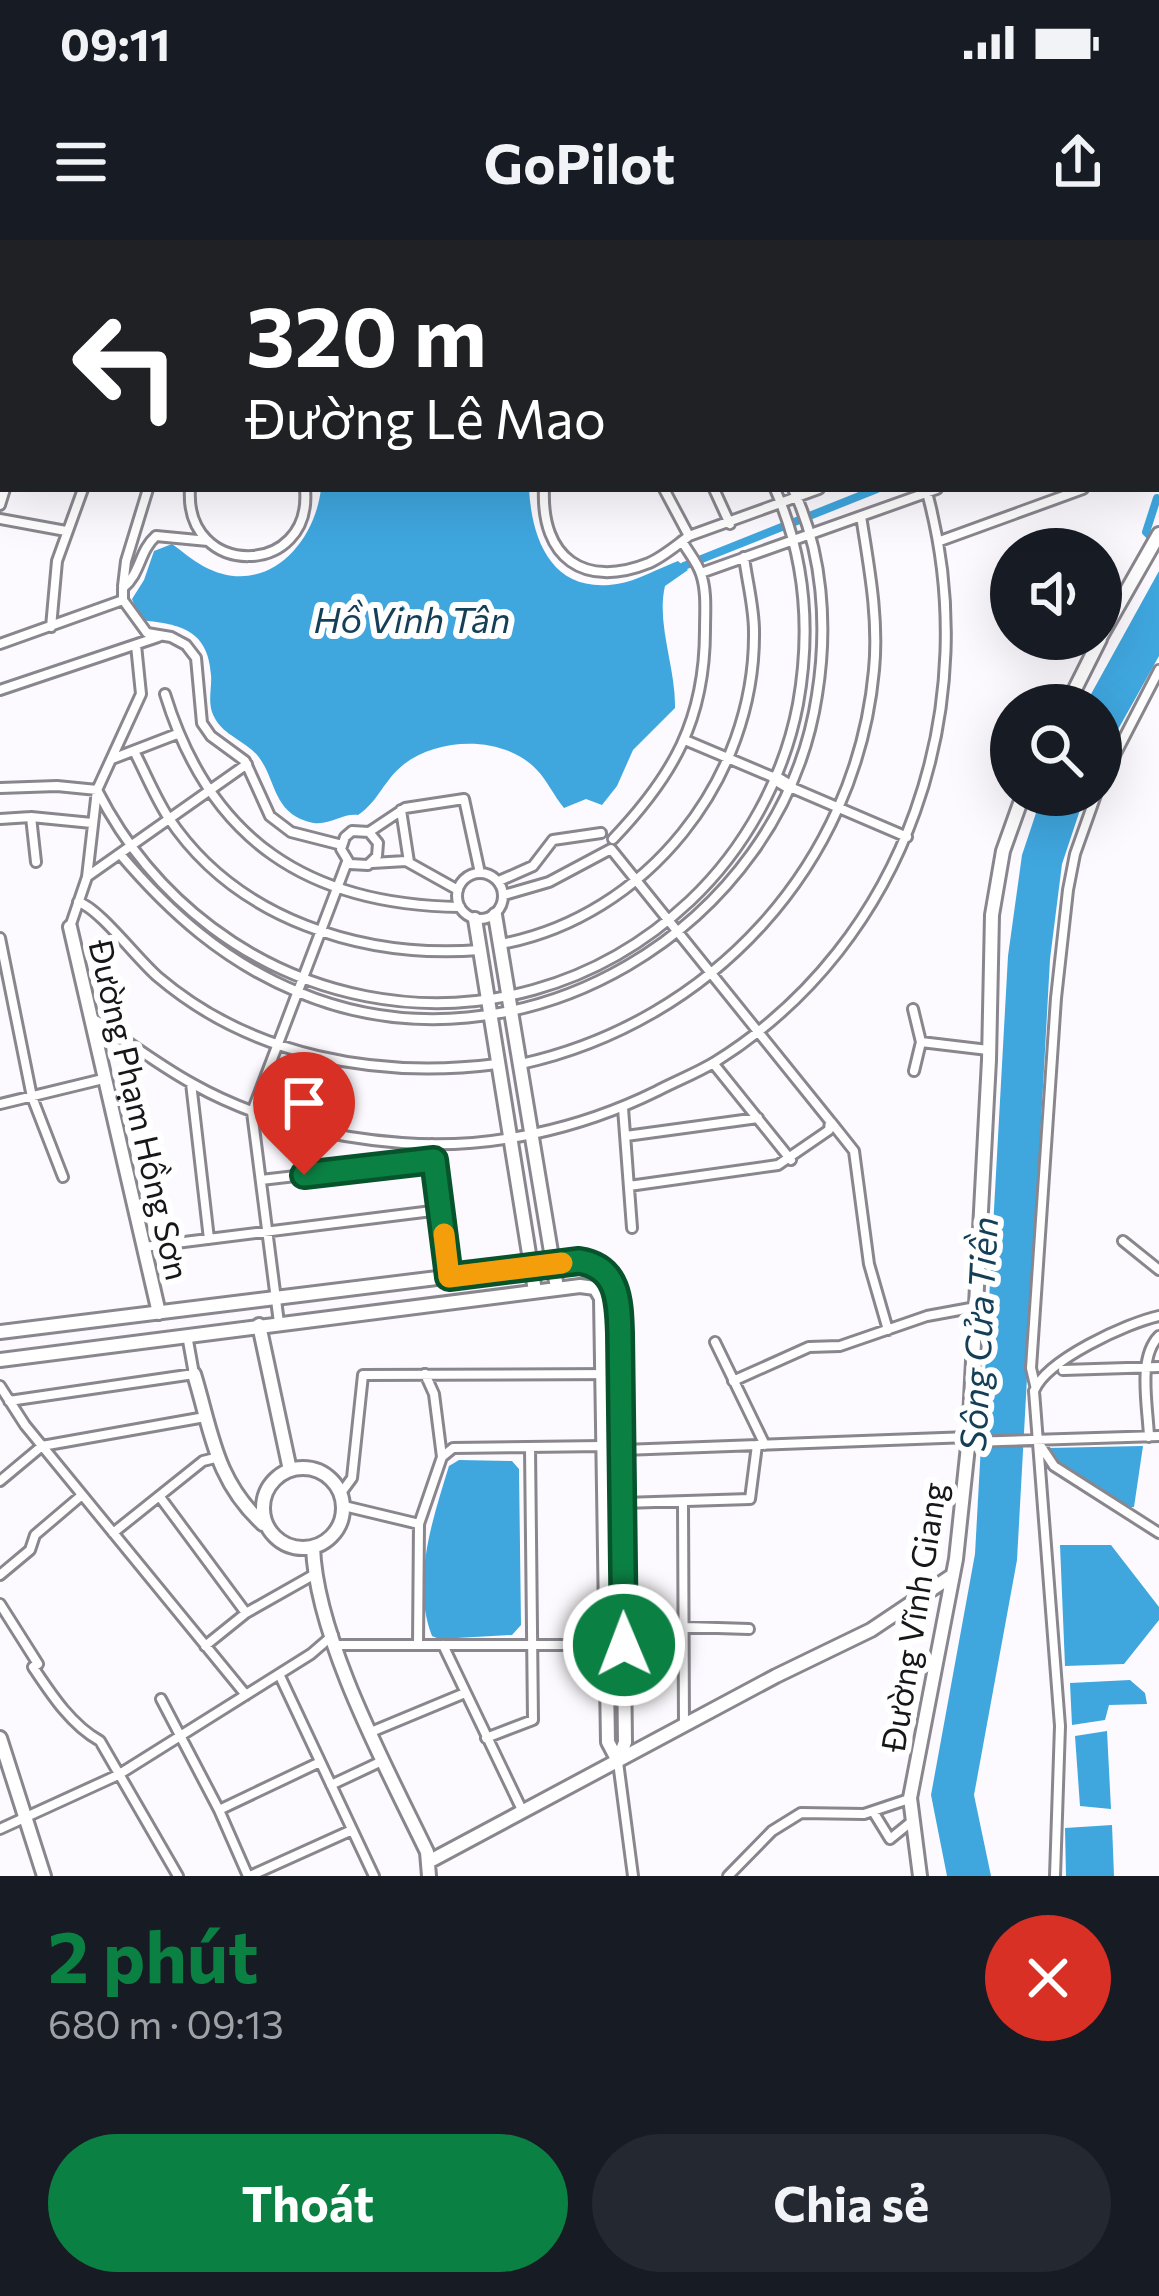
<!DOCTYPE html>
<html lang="vi">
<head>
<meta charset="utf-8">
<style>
  body { margin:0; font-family:Commissioner,sans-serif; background:#242831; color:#f1f3f6; height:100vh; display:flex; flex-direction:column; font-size:45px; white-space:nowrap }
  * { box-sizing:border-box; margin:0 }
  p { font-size:39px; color:#9ea1a6 }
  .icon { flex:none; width:66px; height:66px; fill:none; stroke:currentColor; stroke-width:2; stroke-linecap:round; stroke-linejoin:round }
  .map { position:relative; height:1636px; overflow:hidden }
  .drawer { display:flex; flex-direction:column; background:#171b24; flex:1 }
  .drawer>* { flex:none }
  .banner { position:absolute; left:0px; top:0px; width:1161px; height:252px; box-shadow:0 12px 48px #0002; background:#202124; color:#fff; overflow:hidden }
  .fabs { position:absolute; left:990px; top:288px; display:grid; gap:24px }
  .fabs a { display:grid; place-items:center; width:132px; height:132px; border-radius:50%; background:#171b24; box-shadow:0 12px 48px #0002; font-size:60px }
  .pin { position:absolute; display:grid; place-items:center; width:102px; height:102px; color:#fff; margin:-123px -51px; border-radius:50% 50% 50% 0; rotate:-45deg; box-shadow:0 0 12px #0007 }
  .pin .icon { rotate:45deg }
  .me { position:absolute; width:132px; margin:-66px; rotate:359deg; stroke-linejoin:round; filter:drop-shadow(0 0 9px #0008) }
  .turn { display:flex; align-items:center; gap:42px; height:252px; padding:0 48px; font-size:54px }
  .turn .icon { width:156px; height:156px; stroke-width:2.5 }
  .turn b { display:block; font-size:84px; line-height:102px }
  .round { display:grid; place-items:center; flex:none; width:126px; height:126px; border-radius:63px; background:#242831 }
  .head { display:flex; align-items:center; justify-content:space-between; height:204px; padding:0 48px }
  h1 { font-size:72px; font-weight:700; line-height:90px; color:#0b8043 }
  .button { display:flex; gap:24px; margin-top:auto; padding:24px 48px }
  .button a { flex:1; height:138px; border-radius:72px; background:#0b8043; color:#fff; font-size:48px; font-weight:700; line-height:138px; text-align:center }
  .button a+a { background:#242831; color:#f1f3f6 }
  .status { display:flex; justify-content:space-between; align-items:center; height:84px; padding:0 60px; background:#171b24; direction:ltr }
  .status svg { height:33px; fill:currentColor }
  header { display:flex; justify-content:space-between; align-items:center; height:156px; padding:0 48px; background:#171b24; font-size:54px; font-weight:700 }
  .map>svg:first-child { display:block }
  .water { fill:#3fa6de }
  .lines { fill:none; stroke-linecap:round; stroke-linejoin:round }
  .canal { stroke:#3fa6de; stroke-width:8 }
  .street-casing { stroke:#8a868e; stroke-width:14 }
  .secondary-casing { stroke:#8a868e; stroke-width:18 }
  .street { stroke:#fff; stroke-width:8 }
  .secondary { stroke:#fff; stroke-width:12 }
  .route-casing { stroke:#07532c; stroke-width:30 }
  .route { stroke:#0b8043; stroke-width:21 }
  .slow { stroke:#f59e0b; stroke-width:21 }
  .labels { text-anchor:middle; stroke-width:12; stroke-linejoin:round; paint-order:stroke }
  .street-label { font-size:33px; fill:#171619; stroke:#fff }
  .water-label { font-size:36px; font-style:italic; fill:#143f57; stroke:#fff }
</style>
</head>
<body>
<div class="status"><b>09:11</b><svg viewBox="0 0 49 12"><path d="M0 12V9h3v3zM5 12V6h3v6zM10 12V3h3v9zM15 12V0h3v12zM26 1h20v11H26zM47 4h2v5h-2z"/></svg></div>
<header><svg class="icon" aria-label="menu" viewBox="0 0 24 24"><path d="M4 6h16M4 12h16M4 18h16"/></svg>GoPilot<svg class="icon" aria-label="share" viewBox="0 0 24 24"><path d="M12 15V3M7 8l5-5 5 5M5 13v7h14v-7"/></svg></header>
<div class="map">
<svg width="1159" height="1636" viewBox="0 0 1159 1636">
  <rect width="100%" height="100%" fill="#fcfafe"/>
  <path class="water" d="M 321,249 L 529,249 C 532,302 553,354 617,344 C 637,341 659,328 678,321 L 688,330 L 665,346 C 656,384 676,428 675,468 L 633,510 L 617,546 L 602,565 L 586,559 L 564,568 C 554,556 547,540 536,529 C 503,495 438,497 403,525 C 384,540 378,562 358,575 C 339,573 328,589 306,581 C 269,569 277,532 252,510 C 237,497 219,492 212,472 C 208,459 212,447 211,435 C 208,387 176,384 140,380 L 132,359 L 144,340 L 154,311 L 172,304 C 182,311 192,320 203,326 C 263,359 314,307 321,249 Z
    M 1159,331 L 1159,416 L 1101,520 L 1101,465 L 1085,465 Z
    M 1042,555 L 1085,555 L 1062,624 L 1050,719 L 1017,1320 L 974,1555 L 991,1636 L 947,1636 L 931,1555 L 975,1314 L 1008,716 L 1022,615 Z
    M 1143,1206 L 1134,1267 L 1126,1267 L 1056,1224 L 1047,1208 Z
    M 459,1220 L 512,1221 L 519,1229 L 521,1385 L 512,1395 L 439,1399 L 432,1396 C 411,1342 433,1278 449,1226 Z
    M 1060,1305 L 1111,1305 L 1159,1367 L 1159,1380 L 1124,1424 L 1065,1426 Z
    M 1130,1440 L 1145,1453 L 1147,1464 L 1109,1465 L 1105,1480 L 1072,1485 L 1070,1443 Z
    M 1107,1491 L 1111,1569 L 1080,1566 L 1075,1496 Z
    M 1112,1585 L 1114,1636 L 1066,1636 L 1065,1588 Z"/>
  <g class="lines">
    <path class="canal" d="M 1153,299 L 1146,292 L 1157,258
      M 684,326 L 877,249"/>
    <defs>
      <path id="street" d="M 45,0 L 47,3
        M 161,0 L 163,3
        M 646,0 L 652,3
        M 767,0 L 770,3
        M 781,0 L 786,3
        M 893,0 L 897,3
        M 61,3 L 67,0
        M 220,3 L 225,0
        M 449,3 L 449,0
        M 694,3 L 696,0
        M 853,3 L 855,0
        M 0,44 L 3,42
        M 0,115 L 3,117
        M 1158,233 L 1159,235
        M 190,249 C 184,339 313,338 305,249
        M 544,249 C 541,318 584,349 649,323 C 663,317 677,305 689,296
        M 664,249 L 689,296 L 819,249
        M 714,249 L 730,284
        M 0,265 L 5,249
        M 0,279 L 66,291
        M 208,301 L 156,296 C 139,311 141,333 123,348 L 123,360 L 147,393 L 171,397 L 186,405 L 196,418 L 202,483 L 211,496 L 245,521 L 270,576 L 291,592 L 342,605
        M 940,301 L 1083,249
        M 701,333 L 937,249
        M 123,346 L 126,321 L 148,249
        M 51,387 L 57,321 L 83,249
        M 0,404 L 123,360
        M 0,450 L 158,397
        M 165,454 C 210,601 309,665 460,667
        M 685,500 L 775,538
        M 134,511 C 145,532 155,557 168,577 C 236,680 363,719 480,710
        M 112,519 L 177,494
        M 1101,542 L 1159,430
        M 790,547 L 907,597
        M 0,548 L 57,546 L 97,550 C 212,776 502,837 690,661 C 745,609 784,538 798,464 C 811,391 805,317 775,249
        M 401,570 L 409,622
        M 31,577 L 36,622
        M 0,579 L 31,577 L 92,583
        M 369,592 L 378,603 L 377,616 L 368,625 L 350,624 L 341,609 L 345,597 L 352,591 L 369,592 L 405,568 L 464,559 L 480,633
        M 613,599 C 673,536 705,480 705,390 C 705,371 707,352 701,334 C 697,322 688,312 682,301
        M 120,614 C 170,673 225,722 298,752 C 519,845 782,688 817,455 C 828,387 823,312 793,249
        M 372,623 L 406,621 L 458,650
        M457 656a23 23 0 1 1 46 0a23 23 0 1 1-46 0Z
        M 88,636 L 247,524
        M 499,641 L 533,626 L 553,600 L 601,593
        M 504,655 L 549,642 L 611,609 L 830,881 L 829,890 L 778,925 L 629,946
        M 78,662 C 98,667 138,720 158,737 C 252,817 378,839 497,824
        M 70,687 L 87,637 L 97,550 L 141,454 L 136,405
        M 0,698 L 32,857 L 63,937
        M 501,704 C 646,677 756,539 754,391 C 754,367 747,341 744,317
        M 913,769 L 921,802 L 914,831
        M 94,779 C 126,800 158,825 193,844 C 255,879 331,898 402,903 C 489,910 580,889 657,851 C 676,841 697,833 715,822 C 908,702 986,463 926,249
        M 921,802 L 988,810
        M 713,823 L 791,920
        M 521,824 C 711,782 856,626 874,430 C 879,378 869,327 861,276
        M 191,843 L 209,999
        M 0,864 L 103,839
        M 623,868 L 632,988
        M 831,882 L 854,911 L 869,1024 L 888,1090
        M 626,896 L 758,878
        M 432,904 L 449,1035
        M 261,940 L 434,920
        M 1123,1001 L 1159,1030
        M 144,1007 L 440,970
        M 279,1083 L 252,872 L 347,622
        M 715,1102 L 765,1205
        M 1063,1130 L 1159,1127
        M 733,1141 L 809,1107 L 840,1106 L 927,1076 L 976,1067
        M 1035,1145 L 1031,1128 L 1056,758 L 1068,650 L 1075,614 L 1096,555
        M 0,1146 L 25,1185 L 246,1455
        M 9,1161 L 194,1134 L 187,1095
        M 1149,1197 C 1148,1167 1137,1118 1159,1096
        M 970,1202 L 1159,1196
        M 1038,1202 L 1054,1226 L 1159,1293
        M 442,1217 L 453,1208 L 603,1206 L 623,1210 L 969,1197
        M 0,1241 L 42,1206 L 205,1177
        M 341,1253 L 352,1238 L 363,1135 L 621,1134
        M 160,1257 L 246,1373
        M 623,1263 L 750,1259 L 757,1205
        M 683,1263 L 684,1486
        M 344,1266 L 419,1284
        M 113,1293 L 203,1221 L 215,1218
        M 0,1335 L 30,1310 L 35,1295 L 82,1255
        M 0,1364 L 38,1424 L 33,1427 C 51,1454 71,1485 100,1501 L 178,1636
        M 624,1385 L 749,1389
        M 336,1405 L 624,1405
        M 418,1405 L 419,1284 L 442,1217 L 434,1154 L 425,1134
        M 443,1405 L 523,1572
        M 205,1406 L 246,1373 L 315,1334
        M 279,1434 L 374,1636
        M 161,1459 L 219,1570 L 248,1636
        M 371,1492 L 465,1453
        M 486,1498 L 533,1480 L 530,1207
        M 618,1522 L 633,1636
        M 331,1545 L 382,1521
        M 219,1570 L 320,1522
        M 874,1573 L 890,1599 L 911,1582
        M 0,1589 L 118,1535 L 311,1414 L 333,1395
        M 250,1636 L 352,1590
        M 728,1636 L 772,1591 L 801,1573 L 864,1574 L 909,1559
        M 1055,1636 L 1060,1486 L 1034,1151 C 1046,1120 1127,1083 1159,1076"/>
      <path id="secondary" d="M 1127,0 L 1132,3
        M 1158,20 L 1159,20
        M 1101,396 L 1159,294
        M 1067,465 L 1100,399
        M 775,538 L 790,547
        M 495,675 L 557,1048
        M 475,679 L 535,1051
        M 70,687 L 159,1073
        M 259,1085 L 290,1230
        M 0,1092 L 575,1021 C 617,1023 619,1058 620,1093 L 625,1502 L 618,1521
        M 0,1120 L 580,1046 L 595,1048 L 601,1058 L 608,1502 L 618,1521
        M 194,1134 C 212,1193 215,1240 263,1284
        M263 1268a40 40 0 1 1 80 0a40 40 0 1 1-80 0Z
        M 313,1307 C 316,1398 387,1529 427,1612 L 429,1636
        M 0,1498 L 44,1636
        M 430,1621 L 776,1436 L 871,1390 L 953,1335
        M 920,1636 L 910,1558 L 956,1319 L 969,1197 L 989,820 L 992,675 L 1003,611 L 1023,555"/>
    </defs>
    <use href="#street" class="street-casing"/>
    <use href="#secondary" class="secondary-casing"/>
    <use href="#street" class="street"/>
    <use href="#secondary" class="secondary"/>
  </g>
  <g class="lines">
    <defs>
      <path id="route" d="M 304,935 L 434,920 L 449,1037 L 579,1021 C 618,1027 619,1060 620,1093 L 624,1405"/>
    </defs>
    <use href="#route" class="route-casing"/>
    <use href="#route" class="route"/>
    <path class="slow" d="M 444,994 L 449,1037 L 562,1023"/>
  </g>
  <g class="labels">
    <g class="street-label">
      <text transform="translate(139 870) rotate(77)" y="12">Đường Phạm Hồng Sơn</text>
      <text transform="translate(914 1377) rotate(-81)" y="12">Đường Vĩnh Giang</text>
    </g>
    <g class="water-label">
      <text x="412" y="393">Hồ Vinh Tân</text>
      <text transform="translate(979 1094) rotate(-87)" y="13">Sông Cửa Tiền</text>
    </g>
  </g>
</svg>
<div class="fabs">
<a><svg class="icon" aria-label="sound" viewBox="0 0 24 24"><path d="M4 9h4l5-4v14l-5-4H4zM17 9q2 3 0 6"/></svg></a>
<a><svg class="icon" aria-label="search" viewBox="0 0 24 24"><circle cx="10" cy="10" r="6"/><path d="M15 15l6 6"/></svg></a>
</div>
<div class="pin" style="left:304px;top:935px;background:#d93025"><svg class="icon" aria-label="arrive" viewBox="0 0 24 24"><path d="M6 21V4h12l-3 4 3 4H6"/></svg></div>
<svg class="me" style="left:624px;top:1405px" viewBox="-20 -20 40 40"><circle r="17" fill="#0b8043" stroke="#fff" stroke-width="3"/><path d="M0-11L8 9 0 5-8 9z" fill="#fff"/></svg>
<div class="banner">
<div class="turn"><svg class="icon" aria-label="left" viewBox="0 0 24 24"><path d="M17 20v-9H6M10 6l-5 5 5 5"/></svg><div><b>320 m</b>Đường Lê Mao</div></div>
</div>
</div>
<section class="drawer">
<div class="head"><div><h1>2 phút</h1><p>680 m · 09:13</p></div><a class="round" style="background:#d93025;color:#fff"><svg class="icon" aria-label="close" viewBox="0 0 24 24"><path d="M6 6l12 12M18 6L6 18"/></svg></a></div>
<div class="button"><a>Thoát</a><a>Chia sẻ</a></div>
</section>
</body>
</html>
